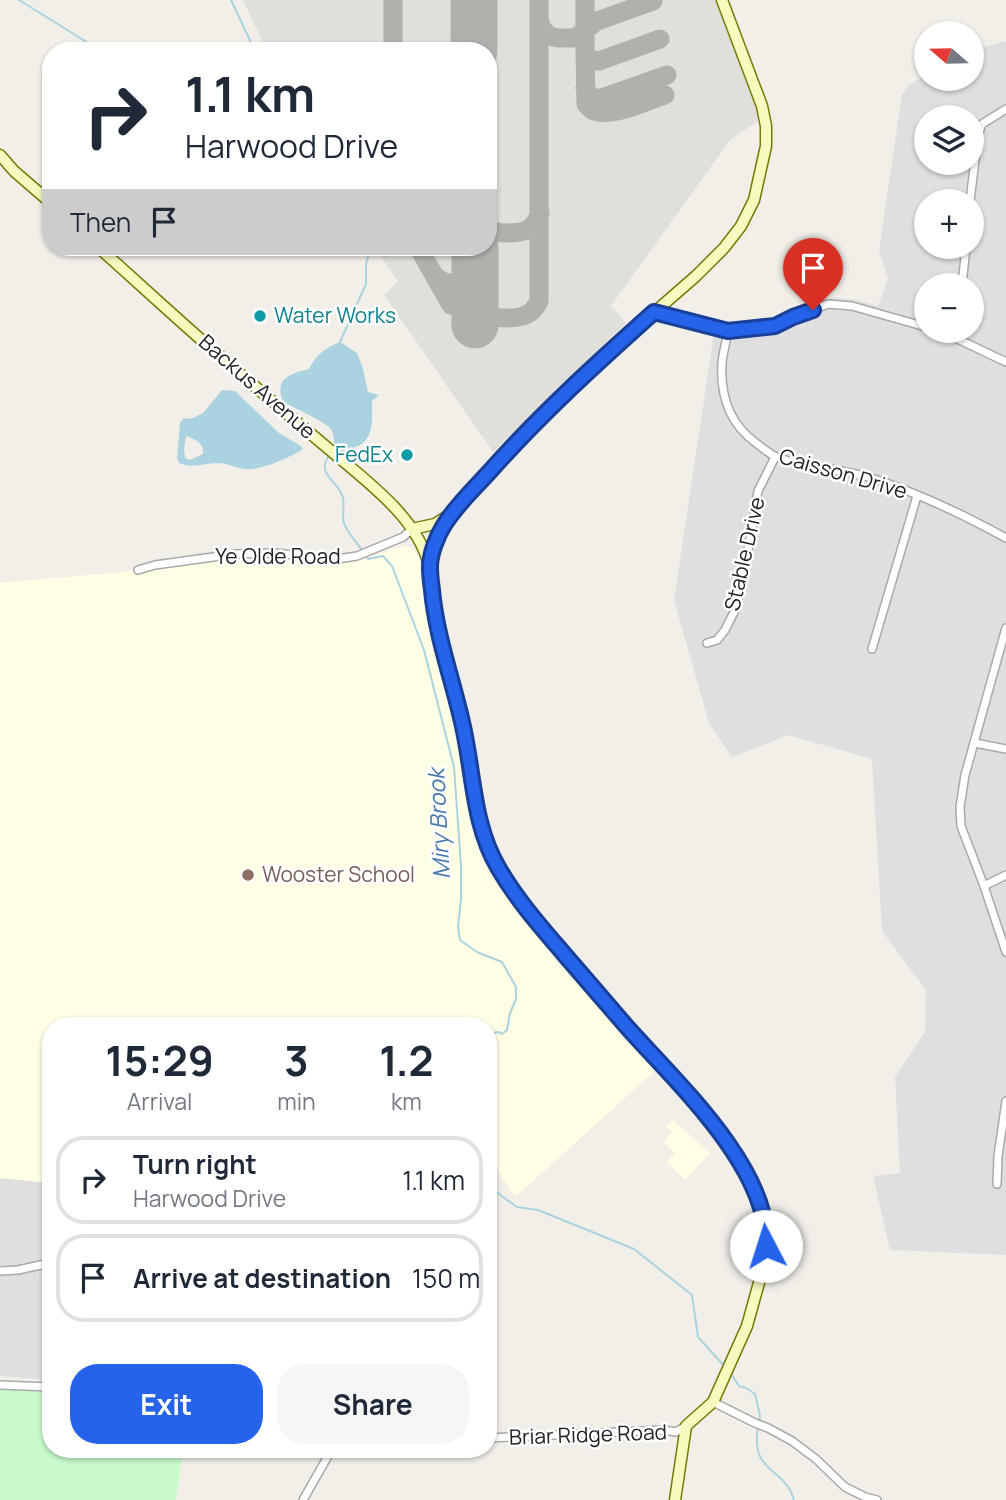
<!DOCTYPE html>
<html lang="en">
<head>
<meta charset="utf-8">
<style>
  body { margin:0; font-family:Manrope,sans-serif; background:#f6f6f7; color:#1f2937; height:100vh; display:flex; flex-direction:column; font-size:26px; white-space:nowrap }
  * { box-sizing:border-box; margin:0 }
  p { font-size:23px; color:#747a83 }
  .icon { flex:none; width:38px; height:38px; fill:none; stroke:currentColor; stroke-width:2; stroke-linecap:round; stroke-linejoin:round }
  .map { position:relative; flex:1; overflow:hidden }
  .panel { position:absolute; left:42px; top:1017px; width:455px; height:441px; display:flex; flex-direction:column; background:#fff; border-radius:28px; box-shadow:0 2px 5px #0004 }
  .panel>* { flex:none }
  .top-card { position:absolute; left:42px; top:42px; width:455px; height:214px; border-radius:28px; box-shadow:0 2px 5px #0004; background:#fff; color:#1f2937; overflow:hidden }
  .needle { width:46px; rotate:290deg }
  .tools { position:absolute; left:914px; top:21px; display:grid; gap:14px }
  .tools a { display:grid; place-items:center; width:70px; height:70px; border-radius:50%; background:#fff; box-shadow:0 2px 5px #0004; font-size:35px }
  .pin { position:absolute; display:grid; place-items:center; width:60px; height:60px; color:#fff; margin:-72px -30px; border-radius:50% 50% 50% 0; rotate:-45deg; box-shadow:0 0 7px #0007 }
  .pin .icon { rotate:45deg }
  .me { position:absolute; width:77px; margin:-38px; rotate:355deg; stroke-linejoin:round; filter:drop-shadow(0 0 5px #0008) }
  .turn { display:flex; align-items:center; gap:24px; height:147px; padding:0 28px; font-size:32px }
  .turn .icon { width:91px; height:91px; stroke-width:2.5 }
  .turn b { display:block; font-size:49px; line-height:60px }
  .then { display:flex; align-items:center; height:66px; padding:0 28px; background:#0003; gap:14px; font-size:26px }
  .eta { display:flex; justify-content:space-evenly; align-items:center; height:119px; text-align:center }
  .eta b { font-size:42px; font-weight:700; line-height:49px }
  .button { display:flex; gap:14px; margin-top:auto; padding:14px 28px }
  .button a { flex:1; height:80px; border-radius:28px; background:#2563eb; color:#fff; font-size:28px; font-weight:700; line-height:80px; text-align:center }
  .button a+a { background:#f6f6f7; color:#1f2937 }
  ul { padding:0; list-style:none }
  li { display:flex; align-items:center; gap:21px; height:88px; margin:0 14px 10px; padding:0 14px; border:4px solid #e0e1e3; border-radius:28px }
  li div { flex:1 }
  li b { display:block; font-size:26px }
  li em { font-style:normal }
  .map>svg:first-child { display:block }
  .residential { fill:#e0dfdf; fill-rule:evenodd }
  .education { fill:#ffffe5 }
  .airport { fill:#e1dfda }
  .park { fill:#c8facc }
  .water { fill:#aad3df; fill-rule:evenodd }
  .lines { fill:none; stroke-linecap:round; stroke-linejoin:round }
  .stream { stroke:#aad3df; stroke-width:2 }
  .taxiway { stroke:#b1b0ac; stroke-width:19 }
  .runway { stroke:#b1b0ac; stroke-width:47 }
  .street-casing { stroke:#a9a9a9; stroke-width:10 }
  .secondary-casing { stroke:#707d05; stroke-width:13 }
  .street { stroke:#fff; stroke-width:7 }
  .secondary { stroke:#f7fabf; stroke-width:10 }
  .route-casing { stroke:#184099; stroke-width:18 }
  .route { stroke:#2563eb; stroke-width:12 }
  .culture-dot { fill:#0f9aa8; stroke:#fff; stroke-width:2.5 }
  .education-dot { fill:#8d6e63; stroke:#fff; stroke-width:2.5 }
  .labels { text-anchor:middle; stroke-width:5; stroke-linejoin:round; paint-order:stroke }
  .culture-label { font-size:21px; fill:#0d838f; stroke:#fff; text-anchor:start }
  .street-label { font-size:21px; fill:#222; stroke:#fff }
  .education-label { font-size:21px; fill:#785e54; stroke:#fff; text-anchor:start }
  .water-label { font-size:23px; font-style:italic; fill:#4a7aab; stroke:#fff }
</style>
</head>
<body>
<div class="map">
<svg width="1006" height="1500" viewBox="0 0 1006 1500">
  <rect width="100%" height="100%" fill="#f2efe9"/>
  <path class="residential" d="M 1006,41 L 1006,1255 L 890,1250 L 873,1176 L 900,1173 L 895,1077 L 925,1032 L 926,990 L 882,931 L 872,759 L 788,735 L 732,757 L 709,723 L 674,600 L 715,326 L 765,322 L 822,299 L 836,298 L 857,300 L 878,306 L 888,279 L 879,250 L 902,94 L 910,84 L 926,75 L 926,79 L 971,79 L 972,50 ZM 926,117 L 971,117 L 971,163 L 926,163 ZM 926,201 L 971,201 L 971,247 L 926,247 ZM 926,285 L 971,285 L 971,331 L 926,331 Z
    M 0,1178 L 51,1183 L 51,1380 L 0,1376 Z"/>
  <path class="education" d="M 404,546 L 409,547 L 414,550 L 419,559 L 425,609 L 461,750 L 471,815 L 477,836 L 489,863 L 504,887 L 530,921 L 657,1069 L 515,1197 L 488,1155 L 488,1026 L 51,1026 L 51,1183 L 0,1178 L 0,583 L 157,569 L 212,561 L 251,558 L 349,563 Z
    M 673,1120 L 710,1153 L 685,1180 L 667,1162 L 675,1153 L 664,1142 L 672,1132 L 666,1127 Z"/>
  <path class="airport" d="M 243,0 L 725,0 L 764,117 L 730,140 L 611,306 L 626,323 L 493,452 L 384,295 L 398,281 L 374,247 L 488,247 L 488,51 L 267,51 Z"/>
  <path class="park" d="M 0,1389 L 51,1391 L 51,1449 L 183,1449 L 176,1500 L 0,1500 Z"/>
  <path class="water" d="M 340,342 L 357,353 L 363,369 L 368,392 L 379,395 L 372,401 C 372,414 374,433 364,442 C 358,448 348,448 342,453 L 334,446 C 334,440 334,433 330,428 C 320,419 295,408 283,402 C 274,379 289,374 309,369 C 316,355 325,348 340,342 Z
    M 222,390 L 235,391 L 279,433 L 301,446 L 303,449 C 291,457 260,471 245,469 C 236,468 228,463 218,463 C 204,463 193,469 179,463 L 177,459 L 180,423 L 183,419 L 193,418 L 203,413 ZM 186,436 C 195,439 205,444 203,454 L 190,460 L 185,458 L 184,449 Z"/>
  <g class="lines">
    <path class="stream" d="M 19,0 L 101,51
      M 231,0 L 255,51
      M 340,342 L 366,284 L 366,264 L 369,253 L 365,247
      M 329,456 C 316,473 336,480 342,495 C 346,503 341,514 344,523 C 347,533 358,543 363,552
      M 366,556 L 368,559 L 383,556 L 392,566 L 424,650 L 454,767 L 461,866 L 461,899 L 458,927 L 460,940 L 477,952 L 502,962 L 516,987 L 516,999 L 510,1013 L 507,1030 L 502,1034 L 498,1032 L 488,1034
      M 488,1186 L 517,1207 L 538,1210 L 634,1249 L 692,1295 L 698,1337 L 725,1367
      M 731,1374 L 739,1386 L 746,1388 L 755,1394 L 760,1416 L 759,1422
      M 758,1427 C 750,1474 784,1466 794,1500"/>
    <path class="taxiway" d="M 393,0 L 393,51
      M 585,0 L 585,52 L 591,60 L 599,61 L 660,39
      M 539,21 L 543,30 L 550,36 L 558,38 L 575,38 L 597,21 L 653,1
      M 585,52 L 586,104 C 589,107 590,110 594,111 C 612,118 647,101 665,95
      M 585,88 L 590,96 L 599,99 L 667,75
      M 488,229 C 495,232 499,233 506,233 C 525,233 533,231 540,213
      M 418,247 L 451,305
      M 435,276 C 454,293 470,276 475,256
      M 475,297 C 479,304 482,311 489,315 C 494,318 500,318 506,318 C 521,318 532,316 539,301 L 539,0"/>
    <path class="runway" d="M 474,0 L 474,51
      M 475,247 L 475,325"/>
    <defs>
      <path id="street" d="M 970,201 L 978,135 L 982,124 L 1006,109
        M 962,285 L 966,247
        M 654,312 L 728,331 L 775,326 L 793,317 L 828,304 L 852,306 L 926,327
        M 728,331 C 726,342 723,353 722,363 C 720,396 730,424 756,443 C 763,448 770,455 779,458 C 808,467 839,469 868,477 C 914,491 964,515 1006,538
        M 943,332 L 1006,362
        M 138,570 L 155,565 L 235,554 L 273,553 L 337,559 L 357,556 L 403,537 L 412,529
        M 1006,628 L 965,775 L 960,807 L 961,826 L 984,886 L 1006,952
        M 707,643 L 717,640 L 725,630 L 734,612 L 742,584 L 758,491 L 775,457
        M 872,649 L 917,496
        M 975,743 L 1006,749
        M 984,886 L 1006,875
        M 997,1184 L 998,1156 L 1006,1101
        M 0,1271 L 18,1270 L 50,1263
        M 0,1385 L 51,1387
        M 713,1402 L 755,1423 L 768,1428 L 792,1441 L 816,1459 L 845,1487 L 865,1497 L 877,1500
        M 488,1438 L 664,1430 L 676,1432 L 686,1426
        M 303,1500 L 332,1449"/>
      <path id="secondary" d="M 0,155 L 14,171 L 51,203
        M 98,247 C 144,288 190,331 237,371 C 268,398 299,424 330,450 C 366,481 417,517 429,565
        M 412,529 L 435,524 L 446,517
        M 675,1500 L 686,1426 L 713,1402 L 747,1326 L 765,1261 L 767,1231 L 761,1204 L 748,1177 L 728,1144 L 706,1115 L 549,937 L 510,887 L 485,842 L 477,814 L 467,741 L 436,622 L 433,601 L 429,565 L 437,540 L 443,526 L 452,513 L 524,433 L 553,404 L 603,357 L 696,276 L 724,248 L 741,226 L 754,200 L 766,146 L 766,126 L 762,106 L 722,0"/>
    </defs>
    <use href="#street" class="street-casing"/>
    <use href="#secondary" class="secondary-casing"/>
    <use href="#street" class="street"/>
    <use href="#secondary" class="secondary"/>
  </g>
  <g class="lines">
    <defs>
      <path id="route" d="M 766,1246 C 771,1169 675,1081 627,1027 C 606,1003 585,978 564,954 C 541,927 517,900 499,869 C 472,824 474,772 462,722 C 452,678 436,635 432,590 C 431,583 430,575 430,567 C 430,554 437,536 444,525 C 457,504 476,487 492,469 C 542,413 598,362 654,312 L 728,331 L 775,326 L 793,317 L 813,310"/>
    </defs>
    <use href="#route" class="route-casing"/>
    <use href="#route" class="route"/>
  </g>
  <g class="culture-dot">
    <circle cx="260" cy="316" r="7"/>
    <circle cx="407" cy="455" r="7"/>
  </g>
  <circle class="education-dot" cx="248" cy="875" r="7"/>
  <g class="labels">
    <g class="culture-label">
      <text x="274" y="323">Water Works</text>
      <text x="393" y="462" text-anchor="end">FedEx</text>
    </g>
    <g class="street-label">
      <text transform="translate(257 387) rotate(41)" y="7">Backus Avenue</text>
      <text transform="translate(843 474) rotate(16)" y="7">Caisson Drive</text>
      <text transform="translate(745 554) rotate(-77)" y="7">Stable Drive</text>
      <text x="278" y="564">Ye Olde Road</text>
      <text transform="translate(588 1435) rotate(-2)" y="7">Briar Ridge Road</text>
    </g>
    <g class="education-label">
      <text x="262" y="882">Wooster School</text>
    </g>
    <g class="water-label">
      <text transform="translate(439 824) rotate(-93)" y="8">Miry Brook</text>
    </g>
  </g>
</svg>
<div class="tools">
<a><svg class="needle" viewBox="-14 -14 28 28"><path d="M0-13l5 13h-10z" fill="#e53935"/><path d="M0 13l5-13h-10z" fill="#747a83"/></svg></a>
<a><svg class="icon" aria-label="layers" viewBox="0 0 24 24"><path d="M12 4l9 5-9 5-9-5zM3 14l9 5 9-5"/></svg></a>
<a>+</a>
<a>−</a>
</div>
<div class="pin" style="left:813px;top:310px;background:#d93025"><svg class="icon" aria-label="arrive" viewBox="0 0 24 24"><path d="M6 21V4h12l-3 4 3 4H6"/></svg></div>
<svg class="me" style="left:766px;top:1246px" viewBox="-20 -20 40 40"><circle r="19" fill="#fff"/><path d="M0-13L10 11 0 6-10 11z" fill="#2563eb"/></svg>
<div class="top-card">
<div class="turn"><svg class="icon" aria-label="right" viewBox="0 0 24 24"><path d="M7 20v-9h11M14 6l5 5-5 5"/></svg><div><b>1.1 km</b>Harwood Drive</div></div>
<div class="then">Then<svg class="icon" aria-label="arrive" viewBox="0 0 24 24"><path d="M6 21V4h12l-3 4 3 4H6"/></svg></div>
</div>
<section class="panel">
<div class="eta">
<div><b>15:29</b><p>Arrival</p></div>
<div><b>3</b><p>min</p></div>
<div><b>1.2</b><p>km</p></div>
</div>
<ul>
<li><svg class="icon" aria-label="right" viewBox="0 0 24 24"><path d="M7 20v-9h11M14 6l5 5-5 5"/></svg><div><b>Turn right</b><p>Harwood Drive</p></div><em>1.1 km</em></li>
<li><svg class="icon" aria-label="arrive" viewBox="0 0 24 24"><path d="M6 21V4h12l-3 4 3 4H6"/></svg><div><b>Arrive at destination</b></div><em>150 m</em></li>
</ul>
<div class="button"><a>Exit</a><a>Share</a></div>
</section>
</div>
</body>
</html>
